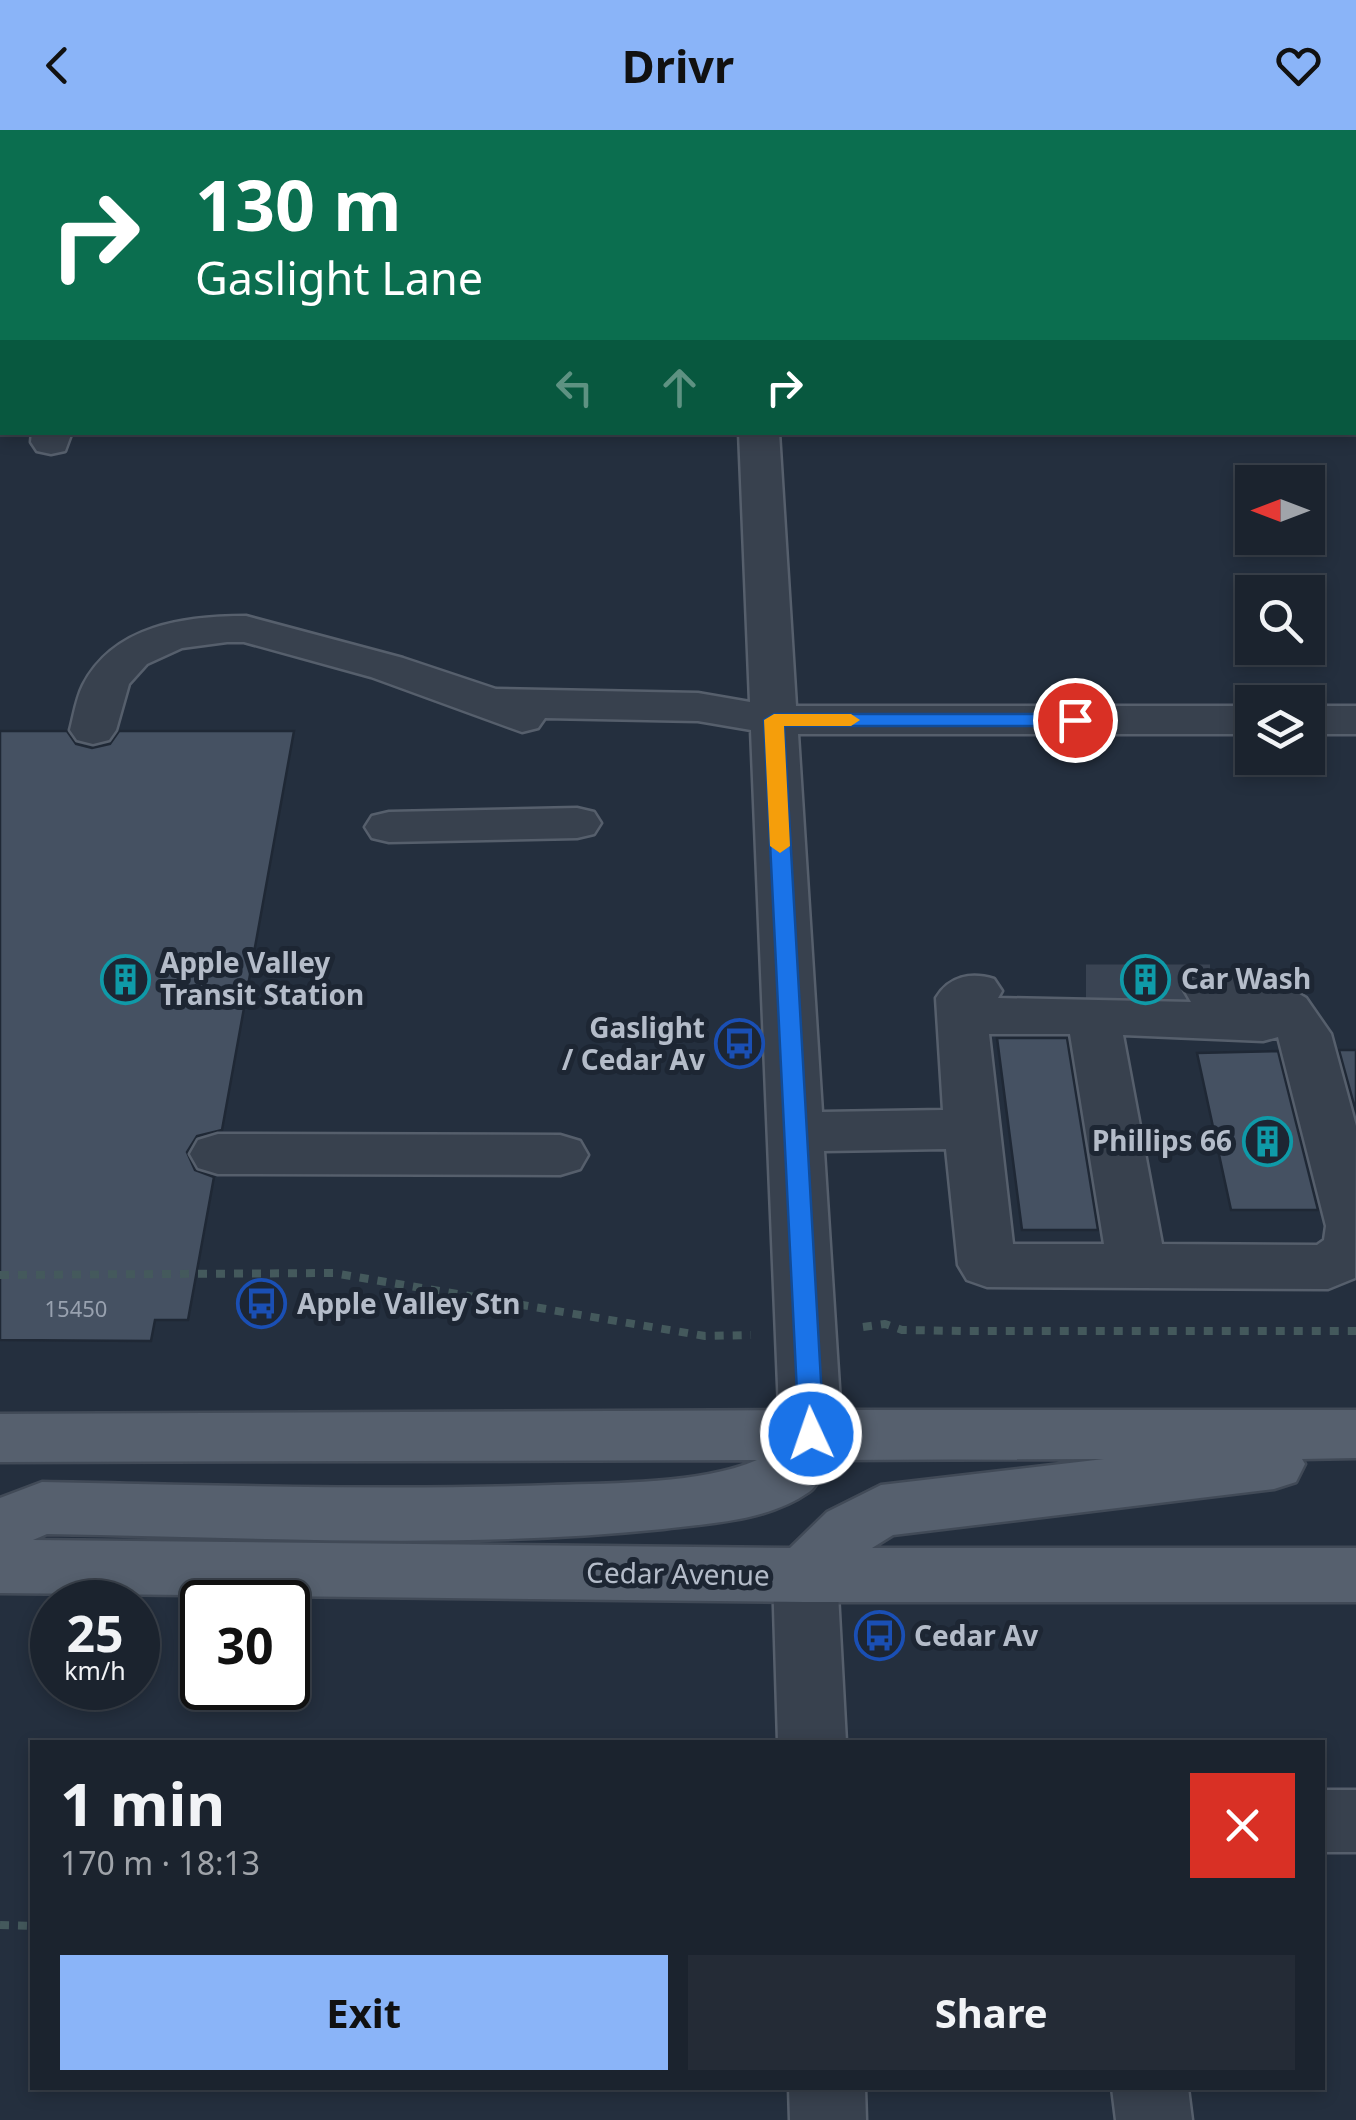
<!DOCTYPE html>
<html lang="en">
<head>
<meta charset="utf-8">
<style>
  body { margin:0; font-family:"Noto Sans",sans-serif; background:#242b36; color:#f1f3f6; height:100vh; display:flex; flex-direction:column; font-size:38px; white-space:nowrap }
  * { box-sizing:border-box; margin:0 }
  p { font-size:32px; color:#a0a4aa }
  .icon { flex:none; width:55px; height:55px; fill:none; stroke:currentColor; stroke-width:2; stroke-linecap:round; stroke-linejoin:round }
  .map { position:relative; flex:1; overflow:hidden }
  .drawer { position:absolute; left:30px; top:1610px; width:1295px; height:350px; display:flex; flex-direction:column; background:#1b232e; border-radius:0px; box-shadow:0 5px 15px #0003,0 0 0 2px #39404a }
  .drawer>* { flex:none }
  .banner { position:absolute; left:0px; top:0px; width:1358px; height:305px; box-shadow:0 5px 15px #0003,0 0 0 2px #39404a; background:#0b6e4f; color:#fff; overflow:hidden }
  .needle { width:65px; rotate:270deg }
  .buttons { position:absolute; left:1235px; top:335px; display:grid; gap:20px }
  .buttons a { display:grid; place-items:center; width:90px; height:90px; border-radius:0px; background:#1b232e; box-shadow:0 5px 15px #0003,0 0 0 2px #39404a; font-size:50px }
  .speed { position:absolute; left:30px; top:1450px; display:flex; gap:20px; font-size:50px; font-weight:700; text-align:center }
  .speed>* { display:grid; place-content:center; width:130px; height:130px; border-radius:50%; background:#1b232e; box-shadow:0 5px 15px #0003,0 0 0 2px #39404a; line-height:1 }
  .speed small { font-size:25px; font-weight:400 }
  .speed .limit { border:5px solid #111; border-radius:15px; background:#fff; color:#111 }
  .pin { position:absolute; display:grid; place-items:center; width:85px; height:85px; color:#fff; margin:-42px; border:5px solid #fff; border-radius:50%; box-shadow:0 2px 10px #0007 }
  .me { position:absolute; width:110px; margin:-55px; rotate:357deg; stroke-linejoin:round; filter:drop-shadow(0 0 8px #0008) }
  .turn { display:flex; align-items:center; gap:35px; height:210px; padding:0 30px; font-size:45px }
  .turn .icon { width:130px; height:130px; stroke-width:2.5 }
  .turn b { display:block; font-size:70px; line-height:85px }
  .lanes { display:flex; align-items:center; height:95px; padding:0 30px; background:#0003; justify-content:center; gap:50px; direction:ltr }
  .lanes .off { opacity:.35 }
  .round { display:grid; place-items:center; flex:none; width:105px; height:105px; border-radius:0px; background:#242b36 }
  .summary { display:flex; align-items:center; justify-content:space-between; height:170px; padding:0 30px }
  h1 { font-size:60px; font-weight:700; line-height:75px }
  .action { display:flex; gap:20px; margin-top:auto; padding:20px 30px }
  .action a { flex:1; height:115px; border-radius:0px; background:#8ab4f8; color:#111; font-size:40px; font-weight:700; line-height:115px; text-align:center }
  .action a+a { background:#242b36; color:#f1f3f6 }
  header { display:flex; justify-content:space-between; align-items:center; height:130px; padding:0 30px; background:#8ab4f8; color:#111; font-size:45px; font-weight:700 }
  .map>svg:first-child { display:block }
  .building { fill:#455162; stroke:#1f2835; stroke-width:2.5 }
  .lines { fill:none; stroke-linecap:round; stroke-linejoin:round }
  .minor-tunnel { stroke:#3a4453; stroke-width:51; stroke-dasharray:51 25; stroke-linecap:butt }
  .minor-casing { stroke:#565f6c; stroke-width:5 }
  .major-casing { stroke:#414a57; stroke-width:5 }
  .path { stroke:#44595c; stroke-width:8; stroke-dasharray:9 9; stroke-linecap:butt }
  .minor { fill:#38414e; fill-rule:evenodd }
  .major { fill:#56606e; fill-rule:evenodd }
  .route { fill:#1a73e8; stroke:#114b97; stroke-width:2.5 }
  .slow { fill:#f59e0b }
  .labels { text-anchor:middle; stroke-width:10; stroke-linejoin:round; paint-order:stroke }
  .number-label { font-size:22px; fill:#98a1af }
  .poi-label { font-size:28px; font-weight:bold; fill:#b4bcc9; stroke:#1d2633; text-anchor:start }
  .street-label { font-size:28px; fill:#b4bcc9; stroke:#1d2633 }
</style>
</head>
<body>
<header><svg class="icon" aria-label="back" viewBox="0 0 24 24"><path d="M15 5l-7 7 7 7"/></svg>Drivr<svg class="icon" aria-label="heart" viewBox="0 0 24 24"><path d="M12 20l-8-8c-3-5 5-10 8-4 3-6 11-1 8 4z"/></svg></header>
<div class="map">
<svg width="1356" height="1990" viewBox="0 0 1356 1990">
  <rect width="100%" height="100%" fill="#242f3e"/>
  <path class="building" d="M 0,601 L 67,601 L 76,614 L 92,618 L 110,614 L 119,601 L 294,601 L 222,1000 L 197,1006 L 187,1022 L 195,1040 L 214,1047 L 188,1190 L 155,1190 L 151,1211 L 0,1210 Z
    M 997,908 L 1067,908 L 1098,1100 L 1022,1100 Z
    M 1339,920 L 1356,920 L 1356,982 Z
    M 1278,921 L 1318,1080 L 1231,1080 L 1197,923 Z"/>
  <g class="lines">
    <path class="minor-tunnel" d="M 1086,860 L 1210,860"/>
    <defs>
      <path id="minor" d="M 728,0 L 762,0 L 762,2 L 728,2 Z
        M 1355,30 L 1356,30 L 1356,50 L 1355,50 Z
        M 32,302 L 72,302 L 65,321 L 51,324 L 37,321 L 31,312 Z
        M 739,302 L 779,302 L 796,576 L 1252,576 L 1252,604 L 798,604 L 822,982 L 943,980 L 936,868 C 949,846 971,842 994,849 L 1002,861 L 998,868 L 1191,872 L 1184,860 L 1192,848 L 1225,843 L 1284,855 L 1306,868 L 1331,904 L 1356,996 L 1355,1148 L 1328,1159 L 987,1157 L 967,1150 L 958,1135 L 946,1019 L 824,1021 L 842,1304 L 833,1321 L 811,1328 L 789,1321 L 780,1304 L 751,600 L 698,591 L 545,588 L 538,598 L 522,602 L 371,547 L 244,512 L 227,512 L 182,518 L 147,534 L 129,554 L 116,600 L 109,610 L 93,614 L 77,610 L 70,600 C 74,585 76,569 83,555 C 114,495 185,486 246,486 L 403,528 L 496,559 L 698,563 L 750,572 ZM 989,904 L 1070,904 L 1104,1114 L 1013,1114 ZM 1123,905 L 1263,911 L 1278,907 L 1326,1096 L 1324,1110 L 1317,1115 L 1162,1114 Z
        M 1308,576 L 1356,576 L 1356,604 L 1308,604 Z
        M 577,678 L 594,682 L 601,693 L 594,704 L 577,708 L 389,712 L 372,708 L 365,697 L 372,686 L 389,682 Z
        M 218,1004 L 560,1005 L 580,1011 L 588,1025 L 580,1039 L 560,1045 L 218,1044 L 198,1038 L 190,1024 L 198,1010 Z
        M 805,1418 L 828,1426 L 837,1445 L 846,1612 L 778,1612 L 773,1445 L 782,1426 Z
        M 1322,1660 L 1356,1660 L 1356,1722 L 1322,1722 Z
        M 789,1958 L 865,1958 L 866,1990 L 790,1990 Z
        M 1112,1958 L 1188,1958 L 1192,1990 L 1116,1990 Z"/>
      <path id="major" d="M 811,1280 L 1356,1280 L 1356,1328 L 1302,1329 L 1305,1334 L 1296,1352 L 1274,1359 L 893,1405 L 872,1418 L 1356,1418 L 1356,1472 L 805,1472 L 0,1463 L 0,1368 L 42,1352 C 212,1355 383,1361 553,1355 C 615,1353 701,1354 757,1330 L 0,1332 L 0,1284 ZM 1104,1329 L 881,1355 L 827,1382 L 790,1418 L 33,1410 L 47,1404 C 251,1407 459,1420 663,1399 C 712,1393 767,1391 809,1362 C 818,1356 823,1340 828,1330 Z"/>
    </defs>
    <use href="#minor" class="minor-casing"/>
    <use href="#major" class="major-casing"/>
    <path class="path" d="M 0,1145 L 333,1143 L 705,1206 L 751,1205
      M 863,1197 L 885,1194 L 902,1200 L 965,1201 L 1356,1201
      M 0,1795 L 32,1796"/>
    <use href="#minor" class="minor"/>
    <use href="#major" class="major"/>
  </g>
  <path class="route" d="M 774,584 L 1075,584 L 1085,590 L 1075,596 L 784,596 L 824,1304 L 820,1311 L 802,1311 L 799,1304 L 764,590 Z"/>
  <path class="slow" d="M 774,584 L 851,584 L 860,590 L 851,596 L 784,596 L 790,716 L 780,723 L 770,716 L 764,590 Z"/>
  <defs>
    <symbol id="building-ring" viewBox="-11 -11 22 22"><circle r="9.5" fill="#1d2633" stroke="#0f9aa8" stroke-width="1.5"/><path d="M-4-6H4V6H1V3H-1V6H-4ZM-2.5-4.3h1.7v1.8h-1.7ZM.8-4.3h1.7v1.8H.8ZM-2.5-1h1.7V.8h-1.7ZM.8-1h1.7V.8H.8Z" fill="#0f9aa8"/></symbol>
    <symbol id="bus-ring" viewBox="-11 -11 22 22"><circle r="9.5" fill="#1d2633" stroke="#1a4fb4" stroke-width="1.5"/><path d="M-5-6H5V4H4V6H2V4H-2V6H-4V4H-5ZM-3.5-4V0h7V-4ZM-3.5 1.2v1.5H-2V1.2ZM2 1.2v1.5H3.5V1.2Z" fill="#1a4fb4"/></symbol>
  </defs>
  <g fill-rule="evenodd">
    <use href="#building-ring" x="98" y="822" width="55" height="55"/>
    <use href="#building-ring" x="1118" y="822" width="55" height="55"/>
    <use href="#bus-ring" x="712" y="886" width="55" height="55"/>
    <use href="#building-ring" x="1240" y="984" width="55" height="55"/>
    <use href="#bus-ring" x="234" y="1146" width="55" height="55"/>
    <use href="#bus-ring" x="852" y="1478" width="55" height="55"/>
  </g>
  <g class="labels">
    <g class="number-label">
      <text x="76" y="1187">15450</text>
    </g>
    <g class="poi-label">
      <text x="160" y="843">Apple Valley<tspan x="160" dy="32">Transit Station</tspan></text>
      <text x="1181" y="859">Car Wash</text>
      <text x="705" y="908" text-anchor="end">Gaslight<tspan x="705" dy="32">/ Cedar Av</tspan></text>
      <text x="1232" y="1021" text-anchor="end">Phillips 66</text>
      <text x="297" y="1184">Apple Valley Stn</text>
      <text x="914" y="1516">Cedar Av</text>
    </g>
    <g class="street-label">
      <text transform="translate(678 1444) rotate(1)" y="10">Cedar Avenue</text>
    </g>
  </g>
</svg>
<div class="buttons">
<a><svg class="needle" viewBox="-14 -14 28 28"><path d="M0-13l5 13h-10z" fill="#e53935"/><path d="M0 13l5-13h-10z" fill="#a0a4aa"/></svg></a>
<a><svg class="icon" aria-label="search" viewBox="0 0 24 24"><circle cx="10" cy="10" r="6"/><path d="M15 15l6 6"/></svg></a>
<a><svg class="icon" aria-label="layers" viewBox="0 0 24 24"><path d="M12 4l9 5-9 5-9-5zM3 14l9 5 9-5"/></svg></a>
</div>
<div class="speed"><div>25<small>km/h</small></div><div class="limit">30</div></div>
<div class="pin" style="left:1075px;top:590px;background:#d93025"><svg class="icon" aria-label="arrive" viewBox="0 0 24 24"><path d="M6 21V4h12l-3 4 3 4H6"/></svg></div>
<svg class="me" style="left:811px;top:1304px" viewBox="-20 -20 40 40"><circle r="17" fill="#1a73e8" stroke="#fff" stroke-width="3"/><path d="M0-11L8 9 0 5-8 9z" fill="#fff"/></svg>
<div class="banner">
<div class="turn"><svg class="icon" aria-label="right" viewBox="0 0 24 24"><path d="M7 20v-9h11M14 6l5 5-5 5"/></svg><div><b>130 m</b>Gaslight Lane</div></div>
<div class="lanes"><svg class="icon off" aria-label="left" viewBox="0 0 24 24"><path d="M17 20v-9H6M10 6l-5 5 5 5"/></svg><svg class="icon off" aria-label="ahead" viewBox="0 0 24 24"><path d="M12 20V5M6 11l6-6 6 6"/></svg><svg class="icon" aria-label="right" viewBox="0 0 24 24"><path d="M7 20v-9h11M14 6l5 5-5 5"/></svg></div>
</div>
<section class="drawer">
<div class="summary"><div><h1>1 min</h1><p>170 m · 18:13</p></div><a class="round" style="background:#d93025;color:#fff"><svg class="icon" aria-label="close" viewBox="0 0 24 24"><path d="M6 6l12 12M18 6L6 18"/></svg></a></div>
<div class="action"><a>Exit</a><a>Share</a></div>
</section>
</div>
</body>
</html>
